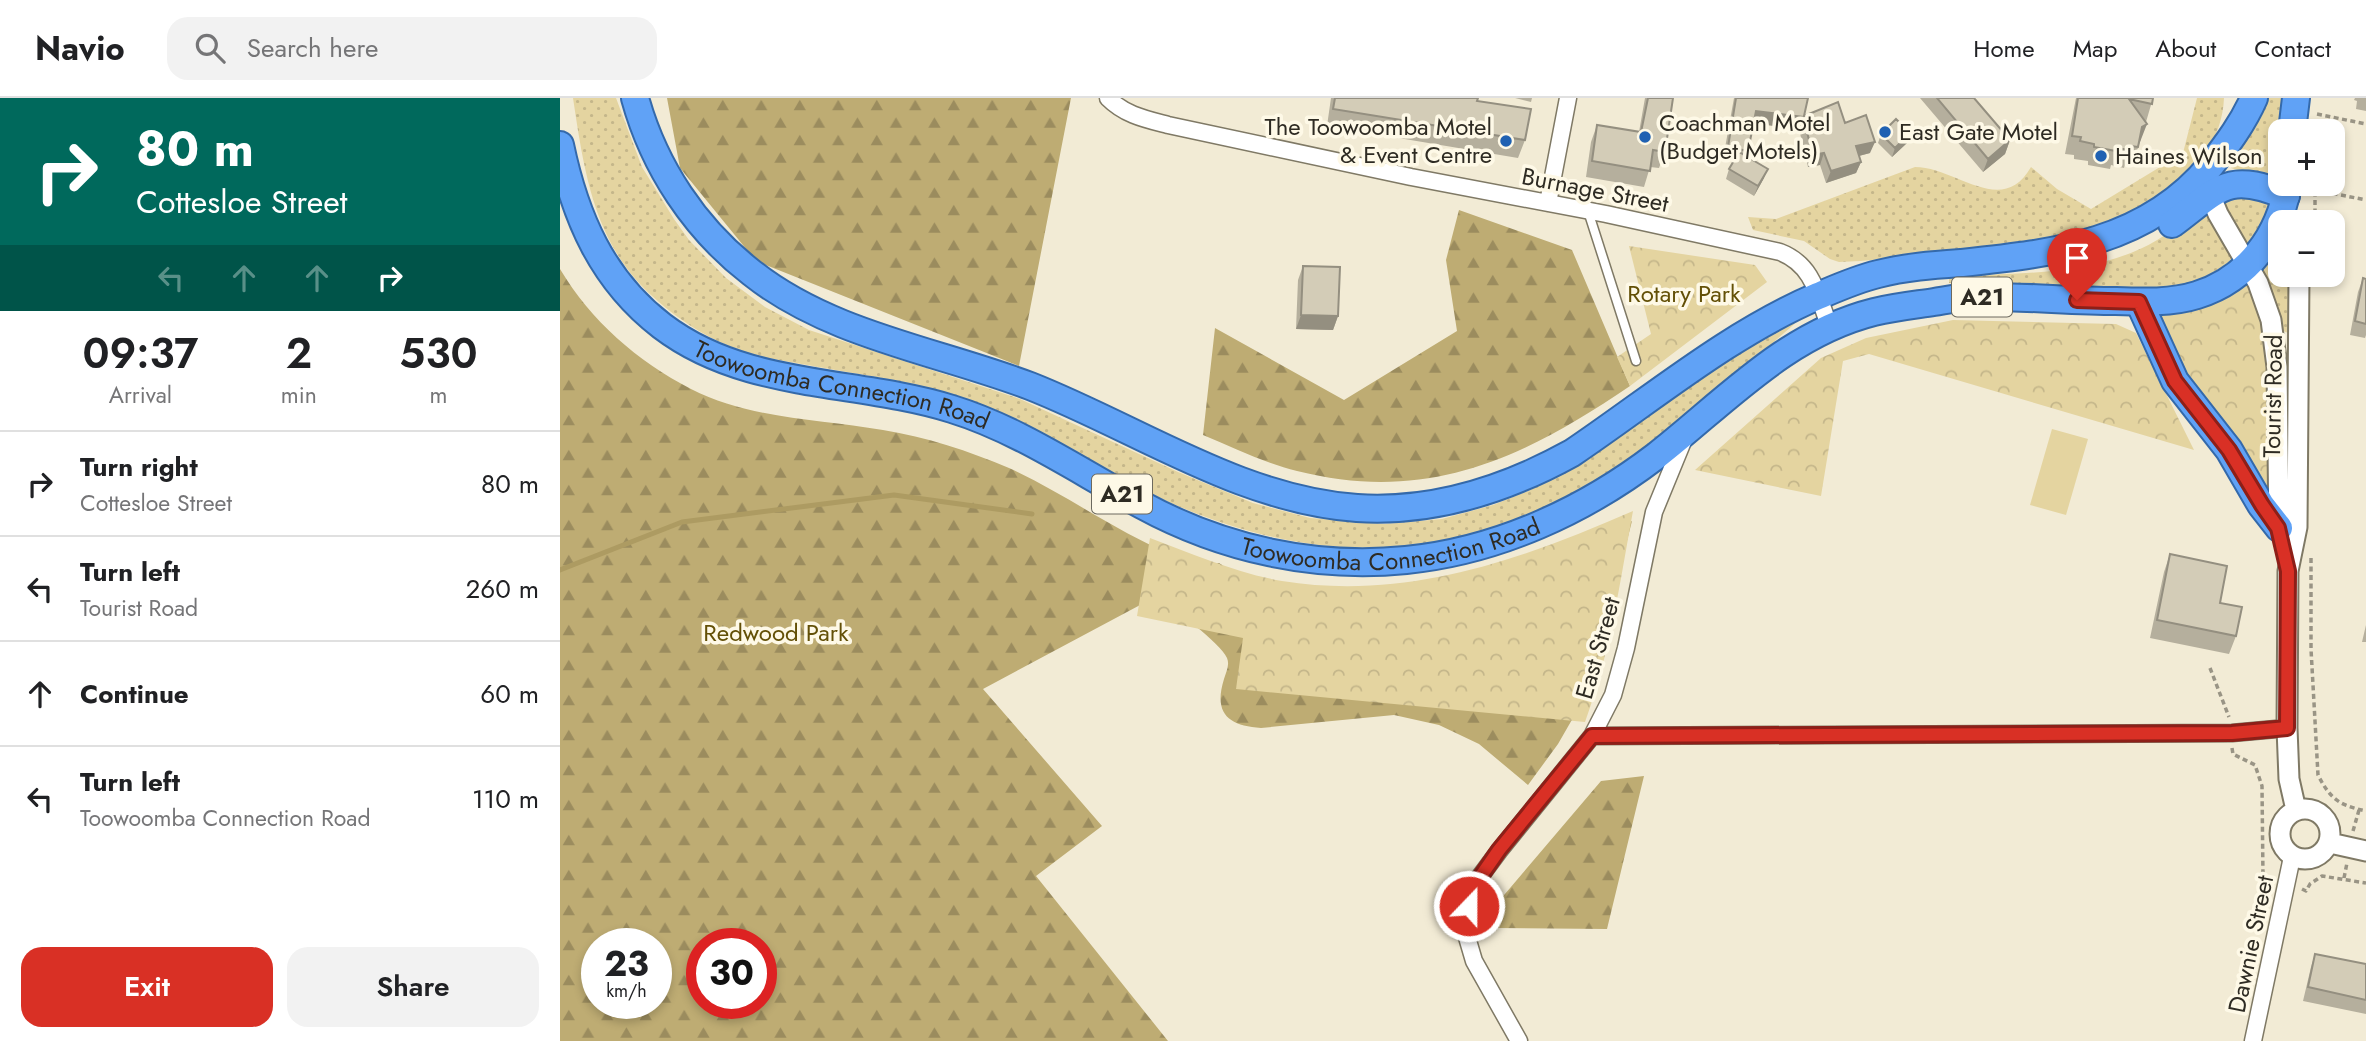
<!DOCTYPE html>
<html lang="en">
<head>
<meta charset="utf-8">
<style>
  body { margin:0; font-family:Jost,sans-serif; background:#f2f2f2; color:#202124; height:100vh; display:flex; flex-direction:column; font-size:26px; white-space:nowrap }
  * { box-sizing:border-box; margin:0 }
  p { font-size:23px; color:#757577 }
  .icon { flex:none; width:38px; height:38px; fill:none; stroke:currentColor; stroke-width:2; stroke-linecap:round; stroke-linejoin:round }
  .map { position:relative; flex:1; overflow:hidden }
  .details { display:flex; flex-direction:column; background:#fff; width:560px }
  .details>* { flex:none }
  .top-card { background:#00695c; color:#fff; overflow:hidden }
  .fabs { position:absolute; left:1708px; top:21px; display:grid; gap:14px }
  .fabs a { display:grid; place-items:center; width:77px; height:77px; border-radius:14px; background:#fff; box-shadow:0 4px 10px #0003; font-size:35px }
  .speed { position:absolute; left:21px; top:830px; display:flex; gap:14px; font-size:35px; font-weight:700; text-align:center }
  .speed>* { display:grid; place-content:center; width:91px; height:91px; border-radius:50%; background:#fff; box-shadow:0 4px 10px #0003; line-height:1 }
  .speed small { font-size:18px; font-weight:400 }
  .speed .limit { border:10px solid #d22; background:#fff; color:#111 }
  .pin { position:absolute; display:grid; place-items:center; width:60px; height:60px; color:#fff; margin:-72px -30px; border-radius:50% 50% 50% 0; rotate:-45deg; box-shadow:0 0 7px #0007 }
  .pin .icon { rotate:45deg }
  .me { position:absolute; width:77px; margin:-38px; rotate:22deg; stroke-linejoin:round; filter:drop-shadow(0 0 5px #0008) }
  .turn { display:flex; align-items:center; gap:24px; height:147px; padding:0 21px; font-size:32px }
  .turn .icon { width:91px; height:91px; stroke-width:2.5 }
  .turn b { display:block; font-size:49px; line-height:60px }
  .lanes { display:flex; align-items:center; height:66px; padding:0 21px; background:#0003; justify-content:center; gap:35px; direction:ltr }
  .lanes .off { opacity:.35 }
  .eta { display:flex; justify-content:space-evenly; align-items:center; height:119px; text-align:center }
  .eta b { font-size:42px; font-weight:600; line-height:49px }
  .primary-button { display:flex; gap:14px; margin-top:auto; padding:14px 21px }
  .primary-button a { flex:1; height:80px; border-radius:21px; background:#d93025; color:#fff; font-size:28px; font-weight:600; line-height:80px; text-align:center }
  .primary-button a+a { background:#f2f2f2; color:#202124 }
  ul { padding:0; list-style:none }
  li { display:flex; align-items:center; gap:21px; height:105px; padding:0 21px; border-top:2px solid #e0e0e0 }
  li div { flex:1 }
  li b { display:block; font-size:26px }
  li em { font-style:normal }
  header { display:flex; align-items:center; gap:42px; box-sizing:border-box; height:98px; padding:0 35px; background:#fff; border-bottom:2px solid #e0e0e0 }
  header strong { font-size:33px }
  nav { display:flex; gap:38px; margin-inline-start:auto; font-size:24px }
  .search { width:490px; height:63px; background:#f2f2f2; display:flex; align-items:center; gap:18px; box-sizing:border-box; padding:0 24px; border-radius:21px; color:#757577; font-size:26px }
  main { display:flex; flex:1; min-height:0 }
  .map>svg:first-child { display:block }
  .grass { fill:url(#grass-dots) }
  .forest { fill:url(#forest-firs); fill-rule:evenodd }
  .park { fill:url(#park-crowns) }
  .garden { fill:#e4d4a0 }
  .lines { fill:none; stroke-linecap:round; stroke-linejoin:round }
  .stream { stroke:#ad9b62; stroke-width:5 }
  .service-casing { stroke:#7f7965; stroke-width:11 }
  .minor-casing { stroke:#7f7965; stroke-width:19 }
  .tertiary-casing { stroke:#7f7965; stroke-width:23 }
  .trunk-casing { stroke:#3469aa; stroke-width:30 }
  .path { stroke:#999485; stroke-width:3.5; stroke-dasharray:5 3.5; stroke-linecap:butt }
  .service { stroke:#fff; stroke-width:8 }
  .minor { stroke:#fff; stroke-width:16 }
  .tertiary { stroke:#fff; stroke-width:19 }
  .trunk { stroke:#60a2f6; stroke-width:26 }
  .wall { fill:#b5af9d }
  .shaded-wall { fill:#948f80 }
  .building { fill:#d3ccb7; stroke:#948f80; stroke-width:2 }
  .route-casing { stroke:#8d1f18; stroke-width:18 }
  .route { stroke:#d93025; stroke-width:12 }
  .poi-dot { fill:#2061b2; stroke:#fef9e7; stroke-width:2.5 }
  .labels { text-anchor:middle; stroke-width:7; stroke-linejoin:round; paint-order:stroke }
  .shield { fill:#fef9e7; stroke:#6c695e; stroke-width:2 }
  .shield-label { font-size:23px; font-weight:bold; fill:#2e2b23 }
  .poi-label { font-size:24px; fill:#2e2b23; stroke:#fef9e7; text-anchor:start }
  .street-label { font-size:24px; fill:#2e2b23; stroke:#fef9e7 }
  .park-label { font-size:24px; fill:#635007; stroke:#fef9e7 }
</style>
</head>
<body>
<header>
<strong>Navio</strong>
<div class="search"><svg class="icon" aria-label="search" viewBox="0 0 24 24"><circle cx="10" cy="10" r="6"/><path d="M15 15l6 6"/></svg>Search here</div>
<nav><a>Home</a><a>Map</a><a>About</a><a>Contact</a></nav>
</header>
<main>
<section class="details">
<div class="top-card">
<div class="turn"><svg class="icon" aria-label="right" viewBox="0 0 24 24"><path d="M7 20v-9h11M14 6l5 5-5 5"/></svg><div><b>80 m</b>Cottesloe Street</div></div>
<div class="lanes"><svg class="icon off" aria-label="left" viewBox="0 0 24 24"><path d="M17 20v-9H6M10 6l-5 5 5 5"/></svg><svg class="icon off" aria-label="ahead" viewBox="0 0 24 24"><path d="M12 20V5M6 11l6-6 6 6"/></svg><svg class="icon off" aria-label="ahead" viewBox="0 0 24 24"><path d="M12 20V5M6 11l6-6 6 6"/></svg><svg class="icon" aria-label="right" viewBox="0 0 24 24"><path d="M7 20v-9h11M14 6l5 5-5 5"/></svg></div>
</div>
<div class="eta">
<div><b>09:37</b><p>Arrival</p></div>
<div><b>2</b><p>min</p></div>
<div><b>530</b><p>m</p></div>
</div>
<ul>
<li><svg class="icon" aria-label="right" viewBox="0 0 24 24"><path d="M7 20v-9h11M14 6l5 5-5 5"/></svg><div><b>Turn right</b><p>Cottesloe Street</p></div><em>80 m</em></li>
<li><svg class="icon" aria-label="left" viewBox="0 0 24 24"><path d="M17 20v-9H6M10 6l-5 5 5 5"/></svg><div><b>Turn left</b><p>Tourist Road</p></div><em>260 m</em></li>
<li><svg class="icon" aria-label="ahead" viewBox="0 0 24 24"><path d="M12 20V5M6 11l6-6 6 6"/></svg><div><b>Continue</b></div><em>60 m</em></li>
<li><svg class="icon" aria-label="left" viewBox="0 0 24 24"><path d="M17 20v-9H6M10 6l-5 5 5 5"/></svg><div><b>Turn left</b><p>Toowoomba Connection Road</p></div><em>110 m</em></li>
</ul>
<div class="primary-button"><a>Exit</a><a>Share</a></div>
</section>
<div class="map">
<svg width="1806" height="943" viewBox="0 0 1806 943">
  <defs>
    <pattern id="grass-dots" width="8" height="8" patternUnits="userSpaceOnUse" patternTransform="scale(1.75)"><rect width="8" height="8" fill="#e4d4a0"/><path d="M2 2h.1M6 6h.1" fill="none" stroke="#c4b68a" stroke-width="1.8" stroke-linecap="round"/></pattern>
    <pattern id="forest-firs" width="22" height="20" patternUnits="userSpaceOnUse" patternTransform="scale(1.75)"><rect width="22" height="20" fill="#beac73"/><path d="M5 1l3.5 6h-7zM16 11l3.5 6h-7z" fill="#9b8c5e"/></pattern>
    <pattern id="park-crowns" width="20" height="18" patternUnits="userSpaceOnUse" patternTransform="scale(1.75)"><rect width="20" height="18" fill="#e4d4a0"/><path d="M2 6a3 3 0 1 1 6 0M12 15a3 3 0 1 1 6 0" fill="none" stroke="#c4b68a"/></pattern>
  </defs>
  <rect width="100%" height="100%" fill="#f2ebd5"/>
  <path class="grass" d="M 13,0 L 56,0 L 82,69 L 114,121 L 129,142 L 166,180 L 205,209 L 249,232 L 460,301 L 618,374 L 693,405 L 750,420 L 825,426 L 882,421 L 933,407 L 968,393 L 1000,377 L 1051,340 L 1195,240 L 1241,220 C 1138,311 1024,417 883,443 C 775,464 669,436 573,387 C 555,378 538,366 521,356 C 482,334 442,314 399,299 C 351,283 302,277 253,268 C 228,263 203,261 180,252 C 147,241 116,220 91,197 C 34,145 24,73 13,0 Z
    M 1637,0 L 1664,0 C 1661,81 1564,125 1497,141 C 1463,148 1425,149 1391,153 C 1354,157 1316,163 1279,164 L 1270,161 L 1244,143 L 1193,132 L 1188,119 L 1216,121 L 1355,69 C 1396,69 1442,120 1471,69 L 1497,91 L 1531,111 L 1623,55 Z
    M 1706,0 L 1725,0 L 1716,84 L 1671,70 Z
    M 1683,97 L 1711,104 L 1697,136 L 1687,149 L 1668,117 L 1662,101 Z
    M 1644,110 L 1675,160 L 1648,178 L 1627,186 L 1604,190 L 1389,185 L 1389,178 C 1453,175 1521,178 1580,151 C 1603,141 1623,124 1644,110 Z
    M 1720,150 L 1720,177 L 1730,177 L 1730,236 L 1721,232 L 1700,173 Z"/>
  <path class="forest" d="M 107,0 L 511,0 L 459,268 L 196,163 L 120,70 Z
    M 899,112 L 1012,152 L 1070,288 C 964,360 868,406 737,373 C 705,365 674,350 643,337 L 655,230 L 784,302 L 897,233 L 886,162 Z
    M 0,171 C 31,223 77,263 131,291 C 190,321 259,321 323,332 C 366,339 409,353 449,370 C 506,396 556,434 613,457 C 622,460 634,468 643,468 C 648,469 654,466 659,465 L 685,483 L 831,497 L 1055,432 L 1072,423 L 1034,573 L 1021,606 L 998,646 L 968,687 L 919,646 L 879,627 L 834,617 L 701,630 C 669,628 653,616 664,581 C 666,574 670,567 667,560 C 660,544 613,511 597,498 L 423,591 L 542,728 L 476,778 L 608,943 L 0,943 ZM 37,845 L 96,845 L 96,905 L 37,905 ZM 142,845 L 201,845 L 201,905 L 142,905 Z
    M 1084,678 L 1047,831 L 936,830 L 939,803 L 1041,683 Z"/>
  <path class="park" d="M 1069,148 L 1195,167 L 1207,184 L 1070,288 L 1057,259 L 1091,236 Z
    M 1688,184 C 1695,203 1702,222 1705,242 C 1712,286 1711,350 1708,395 L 1634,295 L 1595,216 L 1679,190 Z
    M 1393,222 L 1556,226 L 1576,235 L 1634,352 L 1309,256 L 1283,263 L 1261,398 L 1135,372 L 1261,260 L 1306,240 Z
    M 1073,413 C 1060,484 1050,556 1025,624 L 676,591 L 683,540 L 577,518 L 590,440 C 633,456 676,475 722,483 C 846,503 961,462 1073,413 Z"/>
  <path class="garden" d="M 1492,331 L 1528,341 L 1506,417 L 1470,407 Z"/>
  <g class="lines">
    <path class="stream" d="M 0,472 L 122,424 L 334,397 L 472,416"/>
    <defs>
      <path id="service" d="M 1028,113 L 1076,263"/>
      <path id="minor" d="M 548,0 C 565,17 585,21 608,27 L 851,79 L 1046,116 L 1220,154 C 1254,167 1258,199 1270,230
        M 988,105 L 1008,0
        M 1032,638 L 1672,635 L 1727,630
        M 959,943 L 914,863 L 904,829 L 913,788 L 939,753 L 1032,638 L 1053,597 L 1066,550 L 1094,414 L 1124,341
        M 1693,943 L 1732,759"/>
      <path id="tertiary" d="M 1646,87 L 1658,116 L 1698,185 L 1711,222 L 1717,269 L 1719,433
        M1720 736a25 25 0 1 1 50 0a25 25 0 1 1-50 0Z
        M 1736,712 L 1729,681 L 1727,630 L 1728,473 L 1737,429 L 1739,177
        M 1770,745 L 1806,753"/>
      <g id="trunk">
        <path d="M 75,0 C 94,69 135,131 192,175 C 270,237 378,253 470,288 C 577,330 680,402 797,410 C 874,415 945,392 1012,355 C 1092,301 1169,236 1258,198 C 1277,190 1297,181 1318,176 C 1345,169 1374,167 1402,165 C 1496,155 1587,145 1651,67 C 1668,45 1683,25 1694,0"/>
        <path d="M 1732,33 L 1736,0"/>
        <path id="s1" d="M 0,47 C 15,119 42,182 102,228 C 186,292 296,281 392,311 C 460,332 520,374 582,407 C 663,451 754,471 846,462 C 937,453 1024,413 1096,358 C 1165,304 1226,236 1314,214 C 1334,209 1354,207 1374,204 C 1387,202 1401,199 1414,199 C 1462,198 1509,203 1556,203 C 1583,204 1612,205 1637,197 C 1688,181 1720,137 1728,86"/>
        <path d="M 1612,126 C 1658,92 1667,72 1726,98"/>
        <path d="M 1579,204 L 1615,283 L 1669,352 L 1701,407 L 1719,430"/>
      </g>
    </defs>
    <use href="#service" class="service-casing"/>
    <use href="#minor" class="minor-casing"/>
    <use href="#tertiary" class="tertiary-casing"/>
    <use href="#trunk" class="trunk-casing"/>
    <path class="path" d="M 1757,16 L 1806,26
      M 1756,92 L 1806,102
      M 1755,124 L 1755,86
      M 1751,460 L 1751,551 L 1758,677 C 1771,702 1779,707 1806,713
      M 1650,570 L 1669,619
      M 1672,650 L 1673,656 L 1695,667 L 1702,688 L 1703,780 L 1711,782
      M 1793,733 L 1799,712
      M 1784,780 L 1787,765
      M 1742,791 L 1746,793 L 1750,786 L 1762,778 L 1806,785"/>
    <use href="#service" class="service"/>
    <use href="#minor" class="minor"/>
    <use href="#tertiary" class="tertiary"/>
    <use href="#trunk" class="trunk"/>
  </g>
  <path class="wall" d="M 771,0 L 918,0 L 917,3 L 965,42 L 958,60 L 767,28 Z
    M 955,0 L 972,0 L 971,4 Z
    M 1085,0 L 1113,0 L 1105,54 L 1099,70 L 1090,69 L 1084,89 L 1026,79 L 1031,44 L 1037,27 L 1079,34 Z
    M 1174,0 L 1248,0 L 1244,18 L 1285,25 L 1310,55 L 1299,58 L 1301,64 L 1296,75 L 1266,85 L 1260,67 L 1248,69 L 1239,31 L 1193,25 L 1186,59 L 1204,80 L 1194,98 L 1166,81 L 1169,71 L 1174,63 L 1163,61 Z
    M 1360,0 L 1414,0 L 1450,42 L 1445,56 L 1423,74 Z
    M 1516,0 L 1593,0 L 1586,24 L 1584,23 L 1580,44 L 1572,67 L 1565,66 L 1564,70 L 1551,67 L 1550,71 L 1528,67 L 1528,63 L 1514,61 L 1514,57 L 1505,56 Z
    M 1795,0 L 1806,0 L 1806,13 L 1796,11 L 1797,3 L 1794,2 Z
    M 1321,36 L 1347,45 L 1332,59 L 1318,45 Z
    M 743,168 L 778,218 L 773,232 L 736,231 L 738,182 Z
    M 1803,180 L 1806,181 L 1806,237 L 1805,240 L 1790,237 L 1798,194 Z
    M 1610,456 L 1660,505 L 1676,538 L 1669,556 L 1590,540 L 1604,474 Z
    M 1806,527 L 1806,544 L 1802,544 Z
    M 1755,856 L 1806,866 L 1806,916 L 1743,903 L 1751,869 Z"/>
  <path class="shaded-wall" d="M 1196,13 L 1243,19 L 1239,31 L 1191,25 Z
    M 1587,26 L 1580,44 L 1575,47 L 1582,29 Z
    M 1350,35 L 1347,45 L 1332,59 L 1335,50 Z
    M 1450,42 L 1445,56 L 1423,74 L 1428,61 Z
    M 1315,44 L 1310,55 L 1291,60 L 1296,48 Z
    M 1264,55 L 1260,67 L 1248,69 L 1253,57 Z
    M 1301,64 L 1296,75 L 1266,85 L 1271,73 Z
    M 1208,71 L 1204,80 L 1194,98 L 1198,88 Z
    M 741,217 L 778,218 L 773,232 L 736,231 Z"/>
  <path class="building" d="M 775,0 L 918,0 L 917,3 L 971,11 L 965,42 L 773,11 Z
    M 1088,0 L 1113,0 L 1105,54 L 1093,52 L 1090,73 L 1032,63 L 1037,27 L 1081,34 Z
    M 1176,0 L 1248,0 L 1244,18 L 1278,4 L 1285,25 L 1306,17 L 1315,44 L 1296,48 L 1301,64 L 1271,73 L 1264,55 L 1253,57 L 1243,19 L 1196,13 L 1188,53 L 1168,49 Z
    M 1377,0 L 1414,0 L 1450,42 L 1428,61 Z
    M 1518,0 L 1593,0 L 1592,6 L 1569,1 L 1587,26 L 1582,29 L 1578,49 L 1571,48 L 1570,52 L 1557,50 L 1556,53 L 1534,49 L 1534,46 L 1520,43 L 1521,39 L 1512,38 Z
    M 1336,21 L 1350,35 L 1335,50 L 1321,36 Z
    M 1179,54 L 1208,71 L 1198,88 L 1169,71 Z
    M 743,168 L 780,169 L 778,218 L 741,217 Z
    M 1803,180 L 1806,181 L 1806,226 L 1795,223 Z
    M 1610,456 L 1667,468 L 1660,505 L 1682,509 L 1676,538 L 1597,522 Z
    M 1755,856 L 1806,866 L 1806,902 L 1748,889 Z"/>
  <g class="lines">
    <defs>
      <path id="route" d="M 909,808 L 914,788 L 939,752 L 1032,638 L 1672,635 L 1727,630 L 1728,473 L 1718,430 L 1702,407 L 1669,352 L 1615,283 L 1579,204 L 1517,202"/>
    </defs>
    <use href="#route" class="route-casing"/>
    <use href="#route" class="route"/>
  </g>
  <g class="poi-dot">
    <circle cx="1325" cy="34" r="7"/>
    <circle cx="1085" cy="39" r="7"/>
    <circle cx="946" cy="43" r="7"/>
    <circle cx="1541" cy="58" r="7"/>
  </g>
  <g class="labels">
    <g class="shield">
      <rect x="1392" y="179.5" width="60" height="39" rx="5"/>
      <rect x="532" y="376.5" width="60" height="39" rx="5"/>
    </g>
    <g class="shield-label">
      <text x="1422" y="207">A21</text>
      <text x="562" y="404">A21</text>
    </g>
    <g class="poi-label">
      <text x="1099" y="33">Coachman Motel<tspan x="1099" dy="28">(Budget Motels)</tspan></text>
      <text x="932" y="37" text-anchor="end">The Toowoomba Motel<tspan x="932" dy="28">&amp; Event Centre</tspan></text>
      <text x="1339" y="42">East Gate Motel</text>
      <text x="1555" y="66">Haines Wilson</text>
    </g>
    <g class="street-label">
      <text transform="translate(1035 92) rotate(11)" y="8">Burnage Street</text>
      <text dy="8" stroke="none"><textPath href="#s1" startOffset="404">Toowoomba Connection Road</textPath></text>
      <text transform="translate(1713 298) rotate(-89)" y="8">Tourist Road</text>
      <text dy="8" stroke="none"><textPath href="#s1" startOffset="990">Toowoomba Connection Road</textPath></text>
      <text transform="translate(1038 550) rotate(-74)" y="8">East Street</text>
      <text transform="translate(1691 846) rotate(-78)" y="8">Dawnie Street</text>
    </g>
    <g class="park-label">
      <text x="1124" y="204">Rotary Park</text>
      <text x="216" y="543">Redwood Park</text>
    </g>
  </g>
</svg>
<div class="fabs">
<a>+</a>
<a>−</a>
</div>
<div class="speed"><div>23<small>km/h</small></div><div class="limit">30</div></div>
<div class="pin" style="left:1517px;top:202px;background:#d93025"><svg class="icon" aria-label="arrive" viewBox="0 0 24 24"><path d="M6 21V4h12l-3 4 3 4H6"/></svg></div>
<svg class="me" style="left:909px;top:808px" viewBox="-20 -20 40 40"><circle r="17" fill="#d93025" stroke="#fff" stroke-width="3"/><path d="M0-11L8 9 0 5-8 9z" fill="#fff"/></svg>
</div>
</main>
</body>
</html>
